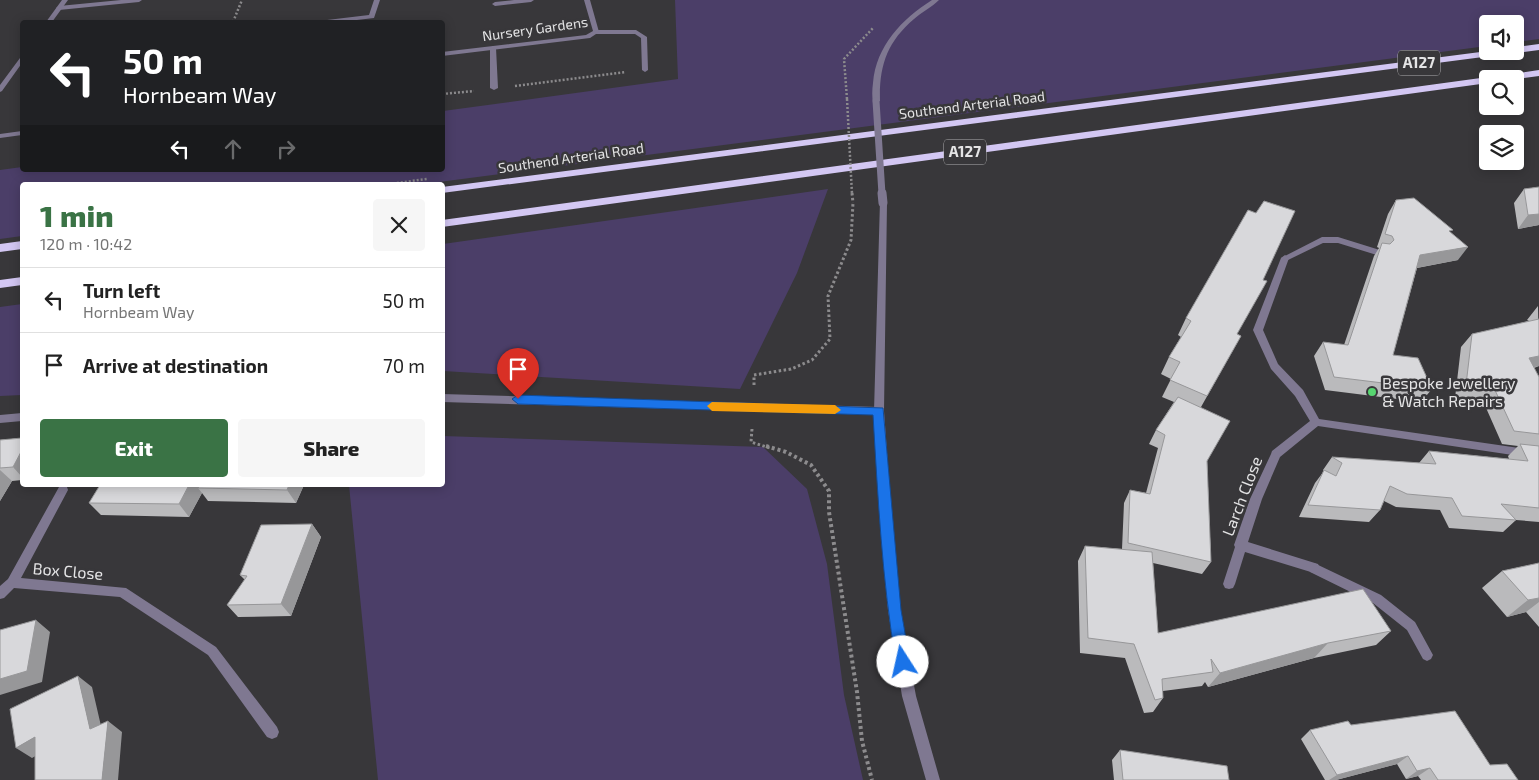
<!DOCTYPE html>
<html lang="en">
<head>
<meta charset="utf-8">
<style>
  body { margin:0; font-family:"Exo 2",sans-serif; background:#f6f6f6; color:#222; height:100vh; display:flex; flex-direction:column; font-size:19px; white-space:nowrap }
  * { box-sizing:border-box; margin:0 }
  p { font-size:16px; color:#767676 }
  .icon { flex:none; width:28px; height:28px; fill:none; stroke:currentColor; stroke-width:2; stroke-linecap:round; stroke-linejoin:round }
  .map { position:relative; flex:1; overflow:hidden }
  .sheet { position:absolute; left:20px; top:182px; width:425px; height:305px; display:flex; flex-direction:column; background:#fff; border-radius:5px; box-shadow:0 2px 12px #0003 }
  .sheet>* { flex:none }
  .hud { position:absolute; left:20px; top:20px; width:425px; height:152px; border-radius:5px; box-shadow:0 2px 12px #0003; background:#202124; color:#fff; overflow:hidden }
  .fabs { position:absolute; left:1479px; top:15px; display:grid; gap:10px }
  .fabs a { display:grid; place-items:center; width:45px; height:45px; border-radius:5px; background:#fff; box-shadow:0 2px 12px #0003; font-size:25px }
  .pin { position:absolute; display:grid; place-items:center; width:42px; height:42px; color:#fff; margin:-51px -21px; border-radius:50% 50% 50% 0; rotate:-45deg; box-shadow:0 0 5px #0007 }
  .pin .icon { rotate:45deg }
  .me { position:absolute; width:55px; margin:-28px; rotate:350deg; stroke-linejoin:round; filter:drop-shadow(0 0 4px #0008) }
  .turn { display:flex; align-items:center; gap:18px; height:105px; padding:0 20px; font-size:22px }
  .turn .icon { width:65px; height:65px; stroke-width:2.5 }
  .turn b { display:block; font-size:35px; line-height:42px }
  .lanes { display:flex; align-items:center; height:48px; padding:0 20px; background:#0003; justify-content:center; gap:25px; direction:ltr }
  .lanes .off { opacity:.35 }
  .round { display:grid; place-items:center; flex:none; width:52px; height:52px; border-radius:5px; background:#f6f6f6 }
  .overview { display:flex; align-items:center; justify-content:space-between; height:85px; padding:0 20px }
  h1 { font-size:30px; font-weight:800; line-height:38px; color:#3a7345 }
  .primary-button { display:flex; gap:10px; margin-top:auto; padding:10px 20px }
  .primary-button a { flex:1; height:58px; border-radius:5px; background:#3a7345; color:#fff; font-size:20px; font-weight:800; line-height:58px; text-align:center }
  .primary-button a+a { background:#f6f6f6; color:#222 }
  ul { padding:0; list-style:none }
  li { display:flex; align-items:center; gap:15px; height:65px; padding:0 20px; border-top:1px solid #e0e0e0 }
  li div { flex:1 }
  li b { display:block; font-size:19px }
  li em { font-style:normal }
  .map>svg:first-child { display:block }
  .green { fill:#4b3e68 }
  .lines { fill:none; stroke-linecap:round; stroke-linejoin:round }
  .path-far2 { stroke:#8c8b8d; stroke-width:2.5; stroke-dasharray:2 2; stroke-linecap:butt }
  .path-far1 { stroke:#8c8b8d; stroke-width:3; stroke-dasharray:2.5 2.5; stroke-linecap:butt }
  .path { stroke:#8c8b8d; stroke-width:4; stroke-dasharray:3 3; stroke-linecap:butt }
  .service { fill:#7f7891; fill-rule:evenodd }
  .minor { fill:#7f7891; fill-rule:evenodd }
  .tertiary { fill:#7f7891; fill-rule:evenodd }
  .trunk { fill:#d3c7f3; fill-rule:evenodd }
  .path-bridge-far1 { stroke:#8c8b8d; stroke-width:2.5; stroke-dasharray:2 2; stroke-linecap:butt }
  .path-bridge { stroke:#8c8b8d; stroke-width:3; stroke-dasharray:2.5 2.5; stroke-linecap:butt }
  .tertiary-bridge-far1 { stroke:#7f7891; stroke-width:7 }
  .tertiary-bridge { stroke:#7f7891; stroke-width:9 }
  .wall { fill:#bababc }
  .shaded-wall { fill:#979799 }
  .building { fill:#d8d8db; stroke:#979799 }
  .route { fill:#1a73e8; stroke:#114b97 }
  .slow { fill:#f59e0b }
  .poi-dot { fill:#57d570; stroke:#38373a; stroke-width:2 }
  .labels { text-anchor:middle; stroke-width:5; stroke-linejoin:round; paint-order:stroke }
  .far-street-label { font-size:14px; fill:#e4e4e5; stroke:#38373a }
  .shield { fill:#38373a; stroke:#b0b0b2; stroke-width:1 }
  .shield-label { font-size:15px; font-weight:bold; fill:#e4e4e5 }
  .poi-label { font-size:16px; fill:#e4e4e5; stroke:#38373a; text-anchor:start }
  .street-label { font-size:16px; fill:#e4e4e5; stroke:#38373a }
</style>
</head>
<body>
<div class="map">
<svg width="1539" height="780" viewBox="0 0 1539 780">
  <rect width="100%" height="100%" fill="#38373a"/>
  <path class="green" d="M 675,0 L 1539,0 L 1539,39 L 1515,42 L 1515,24 L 1488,24 L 1487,46 L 416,185 L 22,185 L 22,236 L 0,239 L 0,170 L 22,167 L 22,170 L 442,170 L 443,111 L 678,79 Z
    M 828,189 L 797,273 L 740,389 L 443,371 L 443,244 Z
    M 22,304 L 22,395 L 0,396 L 0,307 Z
    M 443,436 L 763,447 L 807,489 L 827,564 L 844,695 L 863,780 L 378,780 L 349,485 L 442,485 Z"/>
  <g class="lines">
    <path class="path-far2" d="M 233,22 L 242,0
      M 515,86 L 626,72
      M 442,94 L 474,91
      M 847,99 L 844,59 L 873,28
      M 381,185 L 427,179"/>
    <path class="path-far1" d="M 754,385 L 754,375 L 791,369 L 812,360 L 830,339 L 828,296 L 851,240 L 853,203
      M 752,429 L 751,442 L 770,448"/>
    <path class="path" d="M 766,446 L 786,452 L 811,465 L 829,491 L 829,512 L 857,692 L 862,741 L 872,780"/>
    <path class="service" d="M 121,0 L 142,0 L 139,2 L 59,10 L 56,8 L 59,6 Z
      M 636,30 L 647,37 L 648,70 L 645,72 L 642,70 L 641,38 L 635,34 L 596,34 L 593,32 L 596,30 Z
      M 493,46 L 496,48 L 498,88 L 494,90 L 490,88 L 490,48 Z
      M 1322,237 L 1338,237 L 1383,251 L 1384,253 L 1380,256 L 1338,243 L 1323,243 L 1288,260 L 1282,260 L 1281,258 Z
      M 1314,563 L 1381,595 L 1415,622 L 1433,655 L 1431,659 L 1427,661 L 1423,659 L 1407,630 L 1373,603 L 1310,572 L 1308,568 L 1310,564 Z"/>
    <path class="minor" d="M 62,0 L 68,0 L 52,22 L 46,22 Z
      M 374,0 L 380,0 L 374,18 L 340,22 L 324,22 L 327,20 L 369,15 Z
      M 514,0 L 534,0 L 531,2 L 495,6 L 492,4 L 495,2 Z
      M 584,0 L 590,0 L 599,32 L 590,38 L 442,56 L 442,52 L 586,35 L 593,31 Z
      M 22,57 L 22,63 L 2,91 L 0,92 L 0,85 L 20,58 Z
      M 22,131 L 22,135 L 0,138 L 0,134 Z
      M 1285,255 L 1289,258 L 1263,330 L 1278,364 L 1303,390 L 1319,419 L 1539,451 L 1539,459 L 1318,426 L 1280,457 L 1262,499 L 1248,542 L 1318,564 L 1320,568 L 1318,572 L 1314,573 L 1245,552 L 1235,584 L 1233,588 L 1229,589 L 1225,588 L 1223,584 L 1235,547 L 1234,545 L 1250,499 L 1271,454 L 1272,451 L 1310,421 L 1295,396 L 1271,369 L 1253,330 L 1281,258 Z
      M 442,394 L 879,407 L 883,408 L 884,411 L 883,414 L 879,415 L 442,402 Z
      M 22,413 L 22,421 L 0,423 L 0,415 Z
      M 63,486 L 67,487 L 68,490 L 21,578 L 126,588 L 216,647 L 277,727 L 279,732 L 277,737 L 272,739 L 267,737 L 208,655 L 120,597 L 14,588 L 4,598 L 0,599 L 0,586 L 8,579 L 59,487 Z"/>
    <path class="tertiary" d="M 932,0 L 939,0 C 932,7 922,12 914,19 C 887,42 879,66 880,101 L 873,103 C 872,97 872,90 873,83 C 876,46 902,19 932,0 Z
      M 880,201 L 883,201 L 887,203 L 884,411 L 893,535 L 900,610 L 916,696 L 940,780 L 926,780 L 902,696 L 888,610 L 881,535 L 874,411 Z"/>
    <path class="trunk" d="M 1539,44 L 1539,50 L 1515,53 L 1511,51 L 1515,51 L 1515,47 Z
      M 1488,51 L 1510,51 L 1506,54 L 442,193 L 442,187 Z
      M 1539,70 L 1539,76 L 1515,79 L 1494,79 L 1499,76 Z
      M 1488,77 L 1492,79 L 1488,79 L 1488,83 L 442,227 L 442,220 Z
      M 22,241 L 22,249 L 0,252 L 0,244 Z
      M 22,277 L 22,285 L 0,288 L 0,280 Z"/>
    <path class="path-bridge-far1" d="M 847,99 L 852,194"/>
    <path class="path-bridge" d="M 852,193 L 853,203"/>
    <path class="tertiary-bridge-far1" d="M 876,101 L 882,194"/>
    <path class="tertiary-bridge" d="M 882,193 L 883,203"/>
  </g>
  <path class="wall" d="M 1539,187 L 1539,225 L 1518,229 L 1514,203 L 1524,189 Z
    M 1396,200 L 1451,233 L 1458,260 L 1417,268 L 1393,355 L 1432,389 L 1421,402 L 1325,390 L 1314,356 L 1323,342 L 1344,345 L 1374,256 L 1379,248 L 1377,247 L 1388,214 Z
    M 1538,306 L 1539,366 L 1534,368 L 1539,377 L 1539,522 L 1516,520 L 1503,532 L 1449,528 L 1440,510 L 1396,507 L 1384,501 L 1380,510 L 1369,522 L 1299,517 L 1315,483 L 1324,471 L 1323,470 L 1332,457 L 1419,463 L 1429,451 L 1509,459 L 1508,456 L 1518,446 L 1502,444 L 1483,401 L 1455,398 L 1461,347 L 1472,334 L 1529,321 L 1527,320 Z
    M 1186,318 L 1241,336 L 1201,407 L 1207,461 L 1211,562 L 1202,574 L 1153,563 L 1158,633 L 1391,631 L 1376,645 L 1314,658 L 1208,687 L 1205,682 L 1202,686 L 1163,691 L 1163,698 L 1153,712 L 1144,713 L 1125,658 L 1080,653 L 1078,561 L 1085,546 L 1122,549 L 1124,503 L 1130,490 L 1146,493 L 1158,448 L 1149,444 L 1156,430 L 1174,402 L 1162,397 L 1171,379 L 1161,374 L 1169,357 L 1181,337 L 1178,335 Z
    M 22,438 L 22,480 L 12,481 L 0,501 L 0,440 Z
    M 100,485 L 304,485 L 296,503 L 208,501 L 202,493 L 189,517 L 101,515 L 89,503 Z
    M 312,524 L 321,537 L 291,616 L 238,617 L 227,605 L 245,580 L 240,575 Z
    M 1539,563 L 1539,627 L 1526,612 L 1507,617 L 1482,588 L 1502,571 Z
    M 1351,725 L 1490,765 L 1518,780 L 1421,780 L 1418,776 L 1406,779 L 1397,764 L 1336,780 L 1325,780 L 1301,739 L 1310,730 Z
    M 1120,750 L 1229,780 L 1114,780 L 1112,760 Z"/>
  <path class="shaded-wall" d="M 1539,214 L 1539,225 L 1518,229 L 1528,215 Z
    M 1468,247 L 1458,260 L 1411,269 L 1420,255 Z
    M 1539,356 L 1539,366 L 1518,371 L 1529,358 Z
    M 22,450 L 22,477 L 13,467 Z
    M 0,470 L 12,481 L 0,501 Z
    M 189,485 L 207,485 L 198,488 L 202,493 L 189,517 L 179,504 Z
    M 289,485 L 304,485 L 296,503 L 287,490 Z
    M 312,524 L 321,537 L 291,616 L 281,604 Z
    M 1539,598 L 1539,602 L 1526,612 L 1507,617 L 1528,600 Z
    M 36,620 L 50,632 L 42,682 L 0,695 L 0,679 Z
    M 1328,643 L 1314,658 L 1208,687 L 1220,673 Z
    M 78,676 L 92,687 L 104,739 L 90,729 Z
    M 108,721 L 122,732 L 118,780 L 102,780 Z
    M 35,737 L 51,747 L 32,758 L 16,748 Z
    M 1408,756 L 1397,764 L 1336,780 L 1329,780 L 1337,775 Z
    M 1430,768 L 1418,776 L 1406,779 L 1417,771 Z"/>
  <path class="building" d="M 1539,187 L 1539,214 L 1528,215 L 1524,189 Z
    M 1414,198 L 1453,230 L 1449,231 L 1468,247 L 1420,255 L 1393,355 L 1418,358 L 1432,389 L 1334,377 L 1323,342 L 1348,345 L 1382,243 L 1390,244 L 1394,240 L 1392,236 L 1385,234 L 1396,200 Z
    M 1264,201 L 1295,211 L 1263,280 L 1267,281 L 1237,334 L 1241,336 L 1207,396 L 1170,380 L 1180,362 L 1169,357 L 1191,321 L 1186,318 L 1248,210 L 1256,213 Z
    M 1539,319 L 1539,356 L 1529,358 L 1539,377 L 1539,434 L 1514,431 L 1494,388 L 1466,385 L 1472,334 Z
    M 1178,397 L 1230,421 L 1207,461 L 1211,562 L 1128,543 L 1130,490 L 1150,494 L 1165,435 L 1156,430 Z
    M 22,438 L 22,450 L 13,467 L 0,468 L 0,440 Z
    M 1520,444 L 1539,446 L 1539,508 L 1501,504 L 1516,520 L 1462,516 L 1452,498 L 1407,494 L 1390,486 L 1380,510 L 1308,505 L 1324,470 L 1336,476 L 1342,463 L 1332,457 L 1436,464 L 1429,451 L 1528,461 Z
    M 100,485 L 189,485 L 179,504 L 89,503 Z
    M 200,485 L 289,485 L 287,490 L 198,488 Z
    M 312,524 L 281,604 L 227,605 L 247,576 L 240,575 L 261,525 Z
    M 1085,546 L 1152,552 L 1158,633 L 1363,589 L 1391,631 L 1328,643 L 1220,673 L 1211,659 L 1213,672 L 1162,679 L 1163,698 L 1155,700 L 1134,644 L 1088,638 Z
    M 1539,563 L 1539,598 L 1528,600 L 1502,571 Z
    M 36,620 L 27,671 L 0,679 L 0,630 Z
    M 78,676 L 90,729 L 108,721 L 102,780 L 35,780 L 35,737 L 16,748 L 10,709 Z
    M 1455,711 L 1490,765 L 1507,764 L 1518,780 L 1438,780 L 1430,768 L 1417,771 L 1408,756 L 1337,775 L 1310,730 L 1348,721 L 1351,725 Z
    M 1120,750 L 1227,766 L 1229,780 L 1123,780 Z"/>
  <path class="route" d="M 518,395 L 883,408 L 901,610 L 910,662 L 908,667 L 903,669 L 898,667 L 896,662 C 882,580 878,498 873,415 L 518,404 L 512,399 Z"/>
  <path class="slow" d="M 712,402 L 835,405 L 841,410 L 835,414 L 712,411 L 707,406 Z"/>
  <circle class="poi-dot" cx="1372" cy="392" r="5"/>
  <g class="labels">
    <g class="far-street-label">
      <text transform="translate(535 29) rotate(-8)" y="5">Nursery Gardens</text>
      <text transform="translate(972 105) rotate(-7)" y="5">Southend Arterial Road</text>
      <text transform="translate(571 158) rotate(-8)" y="5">Southend Arterial Road</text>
    </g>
    <g class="shield">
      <rect x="1398" y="50.5" width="42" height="25" rx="4"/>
      <rect x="944" y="139.5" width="42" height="25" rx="4"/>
    </g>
    <g class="shield-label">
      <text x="1419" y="68">A127</text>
      <text x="965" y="157">A127</text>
    </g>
    <g class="poi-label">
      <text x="1382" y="389">Bespoke Jewellery<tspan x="1382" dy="18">&amp; Watch Repairs</tspan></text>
    </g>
    <g class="street-label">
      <text transform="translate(1242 496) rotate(-69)" y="6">Larch Close</text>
      <text transform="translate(68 571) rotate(5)" y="6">Box Close</text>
    </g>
  </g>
</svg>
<div class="fabs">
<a><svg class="icon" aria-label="sound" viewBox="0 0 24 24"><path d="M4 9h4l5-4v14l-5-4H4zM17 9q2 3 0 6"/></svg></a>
<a><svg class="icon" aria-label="search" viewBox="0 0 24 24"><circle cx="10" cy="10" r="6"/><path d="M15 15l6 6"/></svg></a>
<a><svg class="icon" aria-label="layers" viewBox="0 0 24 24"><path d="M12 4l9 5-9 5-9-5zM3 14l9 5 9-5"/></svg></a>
</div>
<div class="pin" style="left:518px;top:399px;background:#d93025"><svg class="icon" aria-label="arrive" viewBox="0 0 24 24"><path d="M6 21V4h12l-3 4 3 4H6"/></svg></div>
<svg class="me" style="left:903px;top:662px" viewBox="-20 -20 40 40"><circle r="19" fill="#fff"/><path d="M0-13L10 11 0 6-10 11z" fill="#1a73e8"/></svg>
<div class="hud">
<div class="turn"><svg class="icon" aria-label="left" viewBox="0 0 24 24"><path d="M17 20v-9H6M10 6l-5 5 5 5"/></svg><div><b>50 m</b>Hornbeam Way</div></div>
<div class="lanes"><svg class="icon" aria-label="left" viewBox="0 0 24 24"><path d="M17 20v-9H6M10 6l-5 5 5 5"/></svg><svg class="icon off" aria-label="ahead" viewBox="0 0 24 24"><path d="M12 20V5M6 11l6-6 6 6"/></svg><svg class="icon off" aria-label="right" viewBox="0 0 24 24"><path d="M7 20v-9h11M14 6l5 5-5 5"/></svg></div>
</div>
<section class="sheet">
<div class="overview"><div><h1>1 min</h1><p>120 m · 10:42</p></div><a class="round"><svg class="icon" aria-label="close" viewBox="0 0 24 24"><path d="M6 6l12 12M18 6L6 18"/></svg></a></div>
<ul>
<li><svg class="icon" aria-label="left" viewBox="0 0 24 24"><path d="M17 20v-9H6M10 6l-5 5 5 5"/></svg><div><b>Turn left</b><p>Hornbeam Way</p></div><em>50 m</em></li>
<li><svg class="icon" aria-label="arrive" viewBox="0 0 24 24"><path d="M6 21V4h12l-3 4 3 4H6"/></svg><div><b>Arrive at destination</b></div><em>70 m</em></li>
</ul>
<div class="primary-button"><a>Exit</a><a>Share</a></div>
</section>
</div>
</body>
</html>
